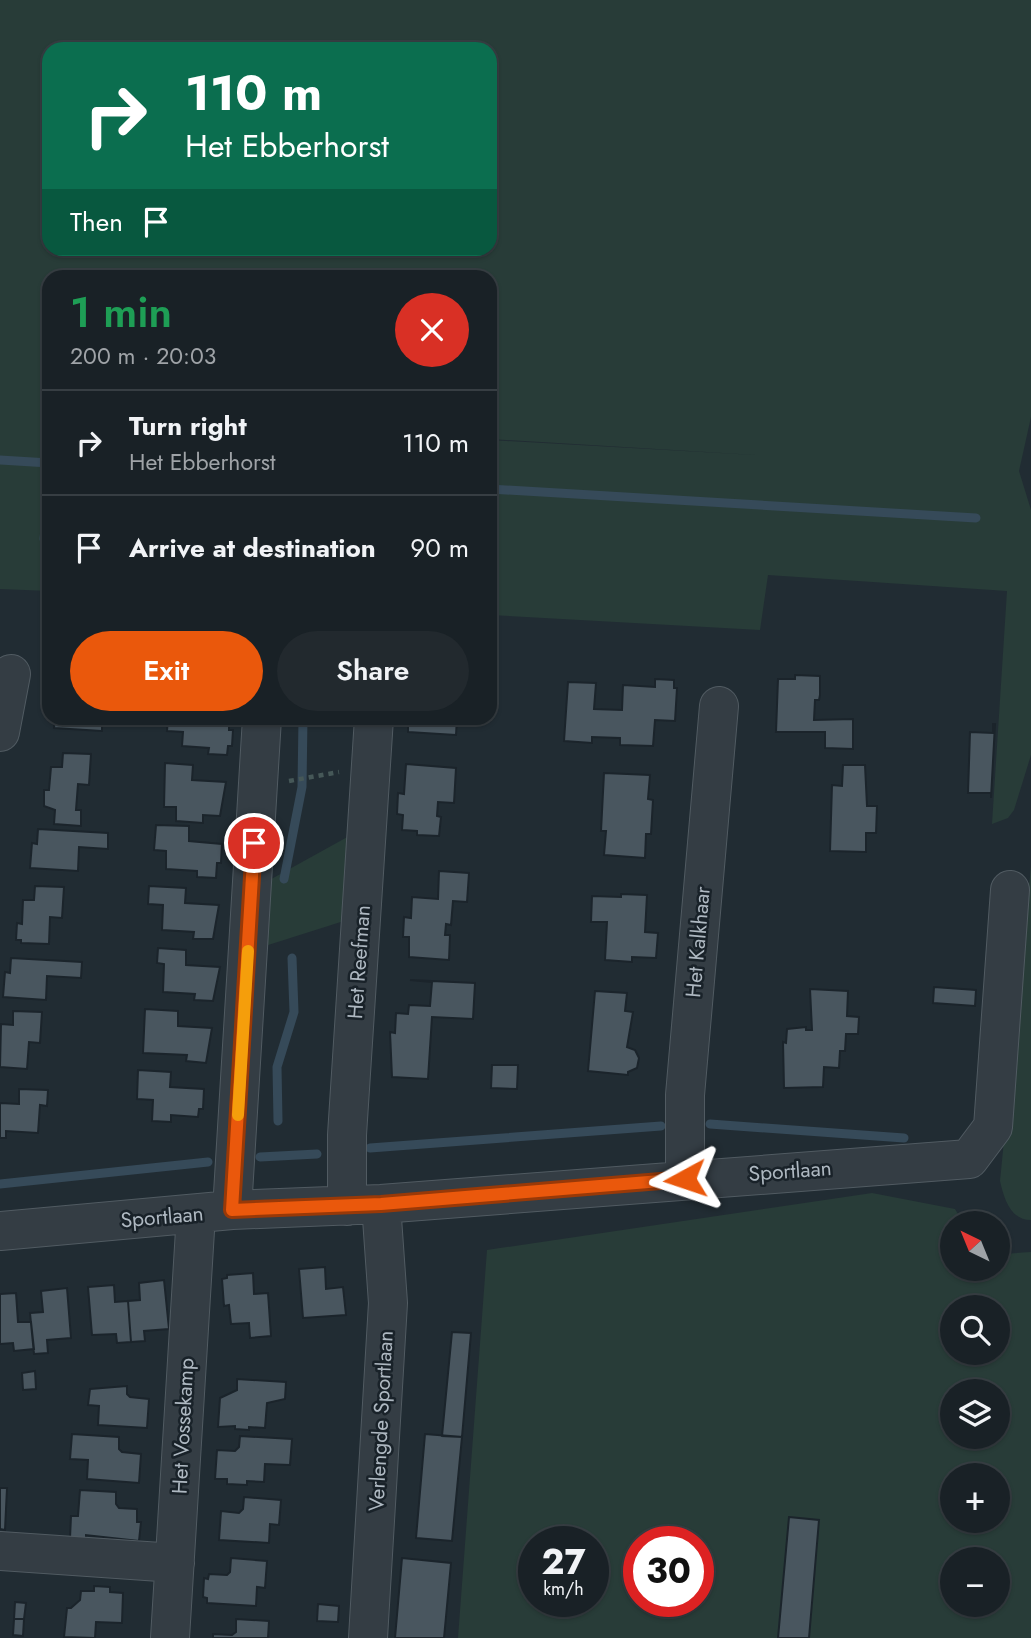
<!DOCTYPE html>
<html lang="en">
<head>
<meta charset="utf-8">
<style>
  body { margin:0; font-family:Jost,sans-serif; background:#22292e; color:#f1f3f6; height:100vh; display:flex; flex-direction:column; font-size:26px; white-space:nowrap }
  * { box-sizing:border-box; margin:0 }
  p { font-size:23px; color:#9fa3a7 }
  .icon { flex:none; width:38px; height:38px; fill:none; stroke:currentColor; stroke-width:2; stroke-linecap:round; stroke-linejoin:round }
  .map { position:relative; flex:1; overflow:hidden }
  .drawer { position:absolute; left:42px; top:270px; width:455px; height:455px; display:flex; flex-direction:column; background:#192126; border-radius:21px; box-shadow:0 2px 5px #0004,0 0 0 2px #373e43 }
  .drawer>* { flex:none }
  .guide { position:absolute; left:42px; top:42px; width:455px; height:214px; border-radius:21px; box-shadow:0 2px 5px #0004,0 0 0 2px #373e43; background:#0b6e4f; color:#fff; overflow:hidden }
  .needle { width:46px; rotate:317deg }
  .fabs { position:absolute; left:940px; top:1211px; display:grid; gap:14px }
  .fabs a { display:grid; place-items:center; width:70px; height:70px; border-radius:50%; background:#192126; box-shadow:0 2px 5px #0004,0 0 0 2px #373e43; font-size:35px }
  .speed { position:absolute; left:518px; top:1526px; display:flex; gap:14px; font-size:35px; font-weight:700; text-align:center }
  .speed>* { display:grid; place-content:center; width:91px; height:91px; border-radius:50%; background:#192126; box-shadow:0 2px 5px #0004,0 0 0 2px #373e43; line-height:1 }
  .speed small { font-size:18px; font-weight:400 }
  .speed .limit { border:10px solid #d22; background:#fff; color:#111 }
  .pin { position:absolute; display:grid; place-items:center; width:60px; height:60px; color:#fff; margin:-30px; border:4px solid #fff; border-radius:50%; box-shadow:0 2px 7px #0007 }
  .me { position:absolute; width:77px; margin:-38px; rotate:265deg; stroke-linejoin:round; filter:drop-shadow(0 0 5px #0008) }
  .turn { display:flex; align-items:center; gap:24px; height:147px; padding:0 28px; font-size:32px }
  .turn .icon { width:91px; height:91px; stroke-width:2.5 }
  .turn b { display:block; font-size:49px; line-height:60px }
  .then { display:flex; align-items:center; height:66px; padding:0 28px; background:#0003; gap:14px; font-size:26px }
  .round { display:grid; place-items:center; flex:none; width:74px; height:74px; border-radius:37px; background:#22292e }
  .summary { display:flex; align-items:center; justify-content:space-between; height:119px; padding:0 28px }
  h1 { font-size:42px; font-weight:600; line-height:52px; color:#1e9e55 }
  .button { display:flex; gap:14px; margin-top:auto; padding:14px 28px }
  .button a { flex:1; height:80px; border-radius:42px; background:#ea580c; color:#fff; font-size:28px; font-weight:600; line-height:80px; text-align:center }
  .button a+a { background:#22292e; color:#f1f3f6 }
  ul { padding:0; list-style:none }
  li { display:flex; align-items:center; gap:21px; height:105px; padding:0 28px; border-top:2px solid #373e43 }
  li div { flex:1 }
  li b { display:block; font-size:26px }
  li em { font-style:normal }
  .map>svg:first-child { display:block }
  .green { fill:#283c38; fill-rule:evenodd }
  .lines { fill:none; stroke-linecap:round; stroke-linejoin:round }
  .stream { stroke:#364a59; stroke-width:9 }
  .building { fill:#49565f; stroke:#1b242b; stroke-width:2 }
  .minor-casing { stroke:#515b62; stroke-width:40 }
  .path { stroke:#465858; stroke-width:4.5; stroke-dasharray:5 5; stroke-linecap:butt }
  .minor { stroke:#343d44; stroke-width:38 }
  .route-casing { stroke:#983908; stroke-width:18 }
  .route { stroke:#ea580c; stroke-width:12 }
  .slow { stroke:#f59e0b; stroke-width:12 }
  .labels { text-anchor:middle; stroke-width:5; stroke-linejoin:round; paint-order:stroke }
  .street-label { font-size:21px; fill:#aeb8c1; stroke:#192229 }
</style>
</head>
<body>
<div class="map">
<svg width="1031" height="1638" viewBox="0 0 1031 1638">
  <rect width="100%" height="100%" fill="#212c33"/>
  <path class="green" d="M 0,0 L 1031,0 L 1031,417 L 1019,471 L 1031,510 L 1031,755 L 1014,810 L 1008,818 L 992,824 L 1007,591 L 768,575 L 760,630 L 490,615 L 490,440 L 772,456 L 490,439 L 490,276 L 49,276 L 49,591 L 0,589 ZM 49,49 L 490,49 L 490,248 L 49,248 Z
    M 351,835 L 347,920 L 265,946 L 266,882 Z
    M 1031,866 L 1031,1220 C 1010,1220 1004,1198 1000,1181 Z
    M 872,1193 L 955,1209 L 963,1223 L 952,1223 L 952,1269 L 998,1269 L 998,1250 L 1004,1254 L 1031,1252 L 1031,1638 L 458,1638 L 487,1250 ZM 952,1307 L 998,1307 L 998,1353 L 952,1353 ZM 952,1391 L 998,1391 L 998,1437 L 952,1437 ZM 952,1475 L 998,1475 L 998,1521 L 952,1521 ZM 534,1542 L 593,1542 L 593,1601 L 534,1601 ZM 639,1542 L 698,1542 L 698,1601 L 639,1601 ZM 952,1559 L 998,1559 L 998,1605 L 952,1605 Z"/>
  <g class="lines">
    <path class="stream" d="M 0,460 L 49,463
      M 490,489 L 976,518
      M 44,539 L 49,489
      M 284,879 L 302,787 L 303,718
      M 278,1121 L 277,1067 L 294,1012 L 292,958
      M 710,1124 L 904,1138
      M 370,1148 L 661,1126
      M 260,1157 L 317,1154
      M 0,1184 L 208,1162"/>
  </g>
  <path class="building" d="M 795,675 L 820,676 L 820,695 L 819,700 L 815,700 L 814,720 L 853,719 L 853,749 L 825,748 L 825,732 L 776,732 L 778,679 L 795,679 Z
    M 655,679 L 674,680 L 674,688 L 677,688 L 675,721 L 655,720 L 653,746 L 620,745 L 620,738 L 592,737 L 592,743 L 564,741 L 568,682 L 596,683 L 594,709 L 622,710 L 623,685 L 655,687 Z
    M 55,718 L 102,718 L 102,731 L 54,728 Z
    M 168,718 L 229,721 L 229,730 L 233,730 L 232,746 L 228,746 L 227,755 L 208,754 L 209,748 L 182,746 L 183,732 L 167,731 Z
    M 408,718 L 457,718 L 456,735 L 408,732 Z
    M 993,724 L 995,724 L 991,798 L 991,793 L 968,793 L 970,732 L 993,733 Z
    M 63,753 L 91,754 L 89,785 L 78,784 L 76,810 L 81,810 L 81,826 L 54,824 L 55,810 L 44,806 L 44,790 L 49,790 L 51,767 L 62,767 Z
    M 165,763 L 193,765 L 192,780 L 226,782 L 220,816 L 203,815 L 203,823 L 176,821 L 176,807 L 164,807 Z
    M 406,764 L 456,768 L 454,803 L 438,802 L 437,816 L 441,817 L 439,836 L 417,835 L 417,831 L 402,830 L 403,815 L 397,814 L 398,793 L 404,794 Z
    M 843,765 L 865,765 L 867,806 L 877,806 L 876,833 L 866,833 L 866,852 L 830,851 L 832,785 L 842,786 Z
    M 604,773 L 650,775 L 648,799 L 653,800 L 651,834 L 646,834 L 645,858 L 604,855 L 606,831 L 601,831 Z
    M 156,825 L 189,826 L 189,841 L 222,844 L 221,863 L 217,863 L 216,878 L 197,877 L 197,871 L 166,869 L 166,851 L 154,850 Z
    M 38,829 L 108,833 L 108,849 L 79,847 L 78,871 L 30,868 L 32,843 L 37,844 Z
    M 439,871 L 469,873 L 467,902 L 453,901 L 451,925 L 446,924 L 445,935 L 450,935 L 449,960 L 409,957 L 409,937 L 403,937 L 404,917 L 411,918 L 412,897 L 438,899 Z
    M 35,886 L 64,887 L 62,918 L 50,917 L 49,944 L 21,943 L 21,940 L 16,940 L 17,923 L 22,924 L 23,900 L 34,900 Z
    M 149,886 L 186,888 L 185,903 L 219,905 L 213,939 L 193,939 L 194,932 L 162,930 L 163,905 L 148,904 Z
    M 621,894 L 647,895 L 645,932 L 658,933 L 656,958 L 632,957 L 632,962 L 605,960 L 607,922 L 591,922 L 592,896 L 621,897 Z
    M 158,948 L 186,950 L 186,965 L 220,967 L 213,1001 L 194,1000 L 195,994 L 163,992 L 164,964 L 157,963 Z
    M 11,958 L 82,962 L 81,978 L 47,976 L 46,1000 L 3,997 L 5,972 L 10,973 Z
    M 410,980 L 475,983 L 473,1019 L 432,1017 L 428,1079 L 392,1077 L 390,1032 L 395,1033 L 396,1013 L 408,1014 L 409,1005 L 430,1006 L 432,982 Z
    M 934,987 L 976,990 L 975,1006 L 933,1003 Z
    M 810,989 L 848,991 L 847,1016 L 859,1017 L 858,1034 L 846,1034 L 845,1051 L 840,1051 L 839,1068 L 824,1067 L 823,1087 L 784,1088 L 783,1042 L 786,1043 L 787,1029 L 806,1027 L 806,1030 L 812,1030 Z
    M 595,991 L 627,993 L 625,1011 L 633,1012 L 627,1047 L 635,1050 L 639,1058 L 637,1068 L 628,1072 L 628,1075 L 588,1071 Z
    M 145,1009 L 178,1011 L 178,1026 L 212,1028 L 206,1063 L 186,1061 L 187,1055 L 143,1053 Z
    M 13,1011 L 42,1012 L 40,1043 L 29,1042 L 27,1069 L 0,1067 L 1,1024 L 13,1025 Z
    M 492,1065 L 518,1065 L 517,1089 L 491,1088 Z
    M 138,1070 L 171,1072 L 170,1087 L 204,1089 L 203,1109 L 199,1109 L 198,1117 L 171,1115 L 171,1122 L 152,1121 L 153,1100 L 137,1099 Z
    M 19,1089 L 48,1090 L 47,1106 L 40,1105 L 38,1133 L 6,1131 L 6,1138 L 0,1138 L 0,1103 L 19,1104 Z
    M 325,1267 L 326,1289 L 343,1287 L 346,1315 L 303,1318 L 299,1269 Z
    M 253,1273 L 254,1294 L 268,1293 L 271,1336 L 250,1338 L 249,1323 L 231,1324 L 229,1305 L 224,1306 L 222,1279 L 227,1278 L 227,1275 Z
    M 164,1280 L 169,1329 L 144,1331 L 145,1341 L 131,1342 L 128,1301 L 140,1300 L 139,1283 Z
    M 114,1285 L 115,1302 L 128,1301 L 131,1342 L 117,1343 L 116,1334 L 92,1335 L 88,1287 Z
    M 67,1288 L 71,1338 L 47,1340 L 48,1353 L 34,1354 L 30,1313 L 43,1312 L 41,1291 Z
    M 16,1293 L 18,1322 L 31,1322 L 34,1349 L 14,1351 L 13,1343 L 0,1344 L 0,1294 Z
    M 452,1332 L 471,1333 L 462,1437 L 442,1436 Z
    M 35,1371 L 36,1389 L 23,1390 L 22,1373 Z
    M 237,1379 L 286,1382 L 285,1399 L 267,1403 L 265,1428 L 249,1427 L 249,1430 L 235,1429 L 235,1426 L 218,1427 L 220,1398 L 237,1390 Z
    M 127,1386 L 127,1394 L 130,1397 L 149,1399 L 147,1428 L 98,1425 L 99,1406 L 88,1405 L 90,1389 Z
    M 72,1434 L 119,1437 L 119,1449 L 122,1452 L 141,1454 L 139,1483 L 87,1479 L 88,1460 L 70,1459 Z
    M 425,1434 L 462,1437 L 452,1541 L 416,1538 Z
    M 240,1436 L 292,1439 L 290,1465 L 265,1464 L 264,1482 L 247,1481 L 247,1485 L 227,1484 L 227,1479 L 215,1479 L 217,1450 L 235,1451 L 239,1447 Z
    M 0,1488 L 7,1488 L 5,1530 L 0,1529 Z
    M 80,1490 L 116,1492 L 116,1504 L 119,1508 L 137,1509 L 137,1522 L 141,1522 L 139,1541 L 86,1535 L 86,1539 L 70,1538 L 71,1516 L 78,1516 Z
    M 244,1497 L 281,1500 L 279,1525 L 270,1524 L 269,1543 L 219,1540 L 221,1511 L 239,1513 L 243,1509 Z
    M 789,1517 L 819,1520 L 809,1638 L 778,1638 Z
    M 231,1558 L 267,1561 L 265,1588 L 257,1587 L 256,1606 L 207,1603 L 207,1598 L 203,1597 L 204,1578 L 208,1579 L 209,1574 L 227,1575 L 230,1572 Z
    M 402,1558 L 451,1563 L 444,1638 L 395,1638 Z
    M 94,1586 L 110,1587 L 110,1592 L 123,1593 L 122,1623 L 96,1622 L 95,1638 L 64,1637 L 67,1608 L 71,1608 L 80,1600 L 81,1591 L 94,1591 Z
    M 15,1602 L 26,1603 L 24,1619 L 14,1619 Z
    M 318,1604 L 339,1606 L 338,1622 L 317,1621 Z
    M 14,1619 L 24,1619 L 23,1636 L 13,1635 Z
    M 236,1619 L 269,1621 L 268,1638 L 213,1638 L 213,1634 L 232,1635 L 236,1632 Z"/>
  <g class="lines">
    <defs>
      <path id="minor" d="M 0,732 L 11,674
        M 685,1179 L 685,1095 L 719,706
        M 347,1206 L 347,1135 L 374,718
        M 232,1210 L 262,718
        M 0,1231 L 232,1210 L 381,1204 L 969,1159 L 993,1127 L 1010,890
        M 0,1551 L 175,1563
        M 170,1638 L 196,1214
        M 368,1638 L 388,1303 L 381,1204"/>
    </defs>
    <use href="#minor" class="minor-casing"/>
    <path class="path" d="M 289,781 L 339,772"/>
    <use href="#minor" class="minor"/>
  </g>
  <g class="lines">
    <defs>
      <path id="route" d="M 254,843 L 232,1210 L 381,1204 L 685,1179"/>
    </defs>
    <use href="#route" class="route-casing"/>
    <use href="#route" class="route"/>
    <path class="slow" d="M 238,1115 L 248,951"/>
  </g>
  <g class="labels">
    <g class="street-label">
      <text transform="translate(698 942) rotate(-85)" y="7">Het Kalkhaar</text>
      <text transform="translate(359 962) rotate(-86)" y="7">Het Reefman</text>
      <text transform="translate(790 1171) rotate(-4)" y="7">Sportlaan</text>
      <text transform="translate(162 1217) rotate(-5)" y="7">Sportlaan</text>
      <text transform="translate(381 1421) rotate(-87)" y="7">Verlengde Sportlaan</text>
      <text transform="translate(183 1426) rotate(-87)" y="7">Het Vossekamp</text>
    </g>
  </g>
</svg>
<div class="fabs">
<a><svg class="needle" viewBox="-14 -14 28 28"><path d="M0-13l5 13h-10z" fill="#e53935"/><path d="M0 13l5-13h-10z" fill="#9fa3a7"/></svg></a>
<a><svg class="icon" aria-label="search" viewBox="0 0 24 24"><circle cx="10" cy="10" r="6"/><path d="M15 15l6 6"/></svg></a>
<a><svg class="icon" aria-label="layers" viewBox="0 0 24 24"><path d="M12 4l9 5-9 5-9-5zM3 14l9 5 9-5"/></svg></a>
<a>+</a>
<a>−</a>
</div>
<div class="speed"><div>27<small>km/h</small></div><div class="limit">30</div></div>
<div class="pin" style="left:254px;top:843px;background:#d93025"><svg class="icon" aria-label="arrive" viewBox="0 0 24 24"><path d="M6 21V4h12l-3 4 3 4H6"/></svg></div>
<svg class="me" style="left:685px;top:1179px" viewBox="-20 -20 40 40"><path d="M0-17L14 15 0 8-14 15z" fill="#ea580c" stroke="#fff" stroke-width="4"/></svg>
<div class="guide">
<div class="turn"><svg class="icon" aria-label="right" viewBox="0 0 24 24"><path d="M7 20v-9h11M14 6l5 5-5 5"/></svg><div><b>110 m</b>Het Ebberhorst</div></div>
<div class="then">Then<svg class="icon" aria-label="arrive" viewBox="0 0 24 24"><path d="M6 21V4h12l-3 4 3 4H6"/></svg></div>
</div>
<section class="drawer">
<div class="summary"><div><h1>1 min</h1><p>200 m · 20:03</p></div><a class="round" style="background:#d93025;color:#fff"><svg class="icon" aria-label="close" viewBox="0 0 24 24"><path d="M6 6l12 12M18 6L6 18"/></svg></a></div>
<ul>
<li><svg class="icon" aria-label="right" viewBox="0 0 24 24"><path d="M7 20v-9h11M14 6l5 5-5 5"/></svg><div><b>Turn right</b><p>Het Ebberhorst</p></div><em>110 m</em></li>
<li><svg class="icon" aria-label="arrive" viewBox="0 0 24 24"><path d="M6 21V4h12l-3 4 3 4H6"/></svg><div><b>Arrive at destination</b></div><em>90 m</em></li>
</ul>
<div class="button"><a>Exit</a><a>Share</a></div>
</section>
</div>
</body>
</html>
